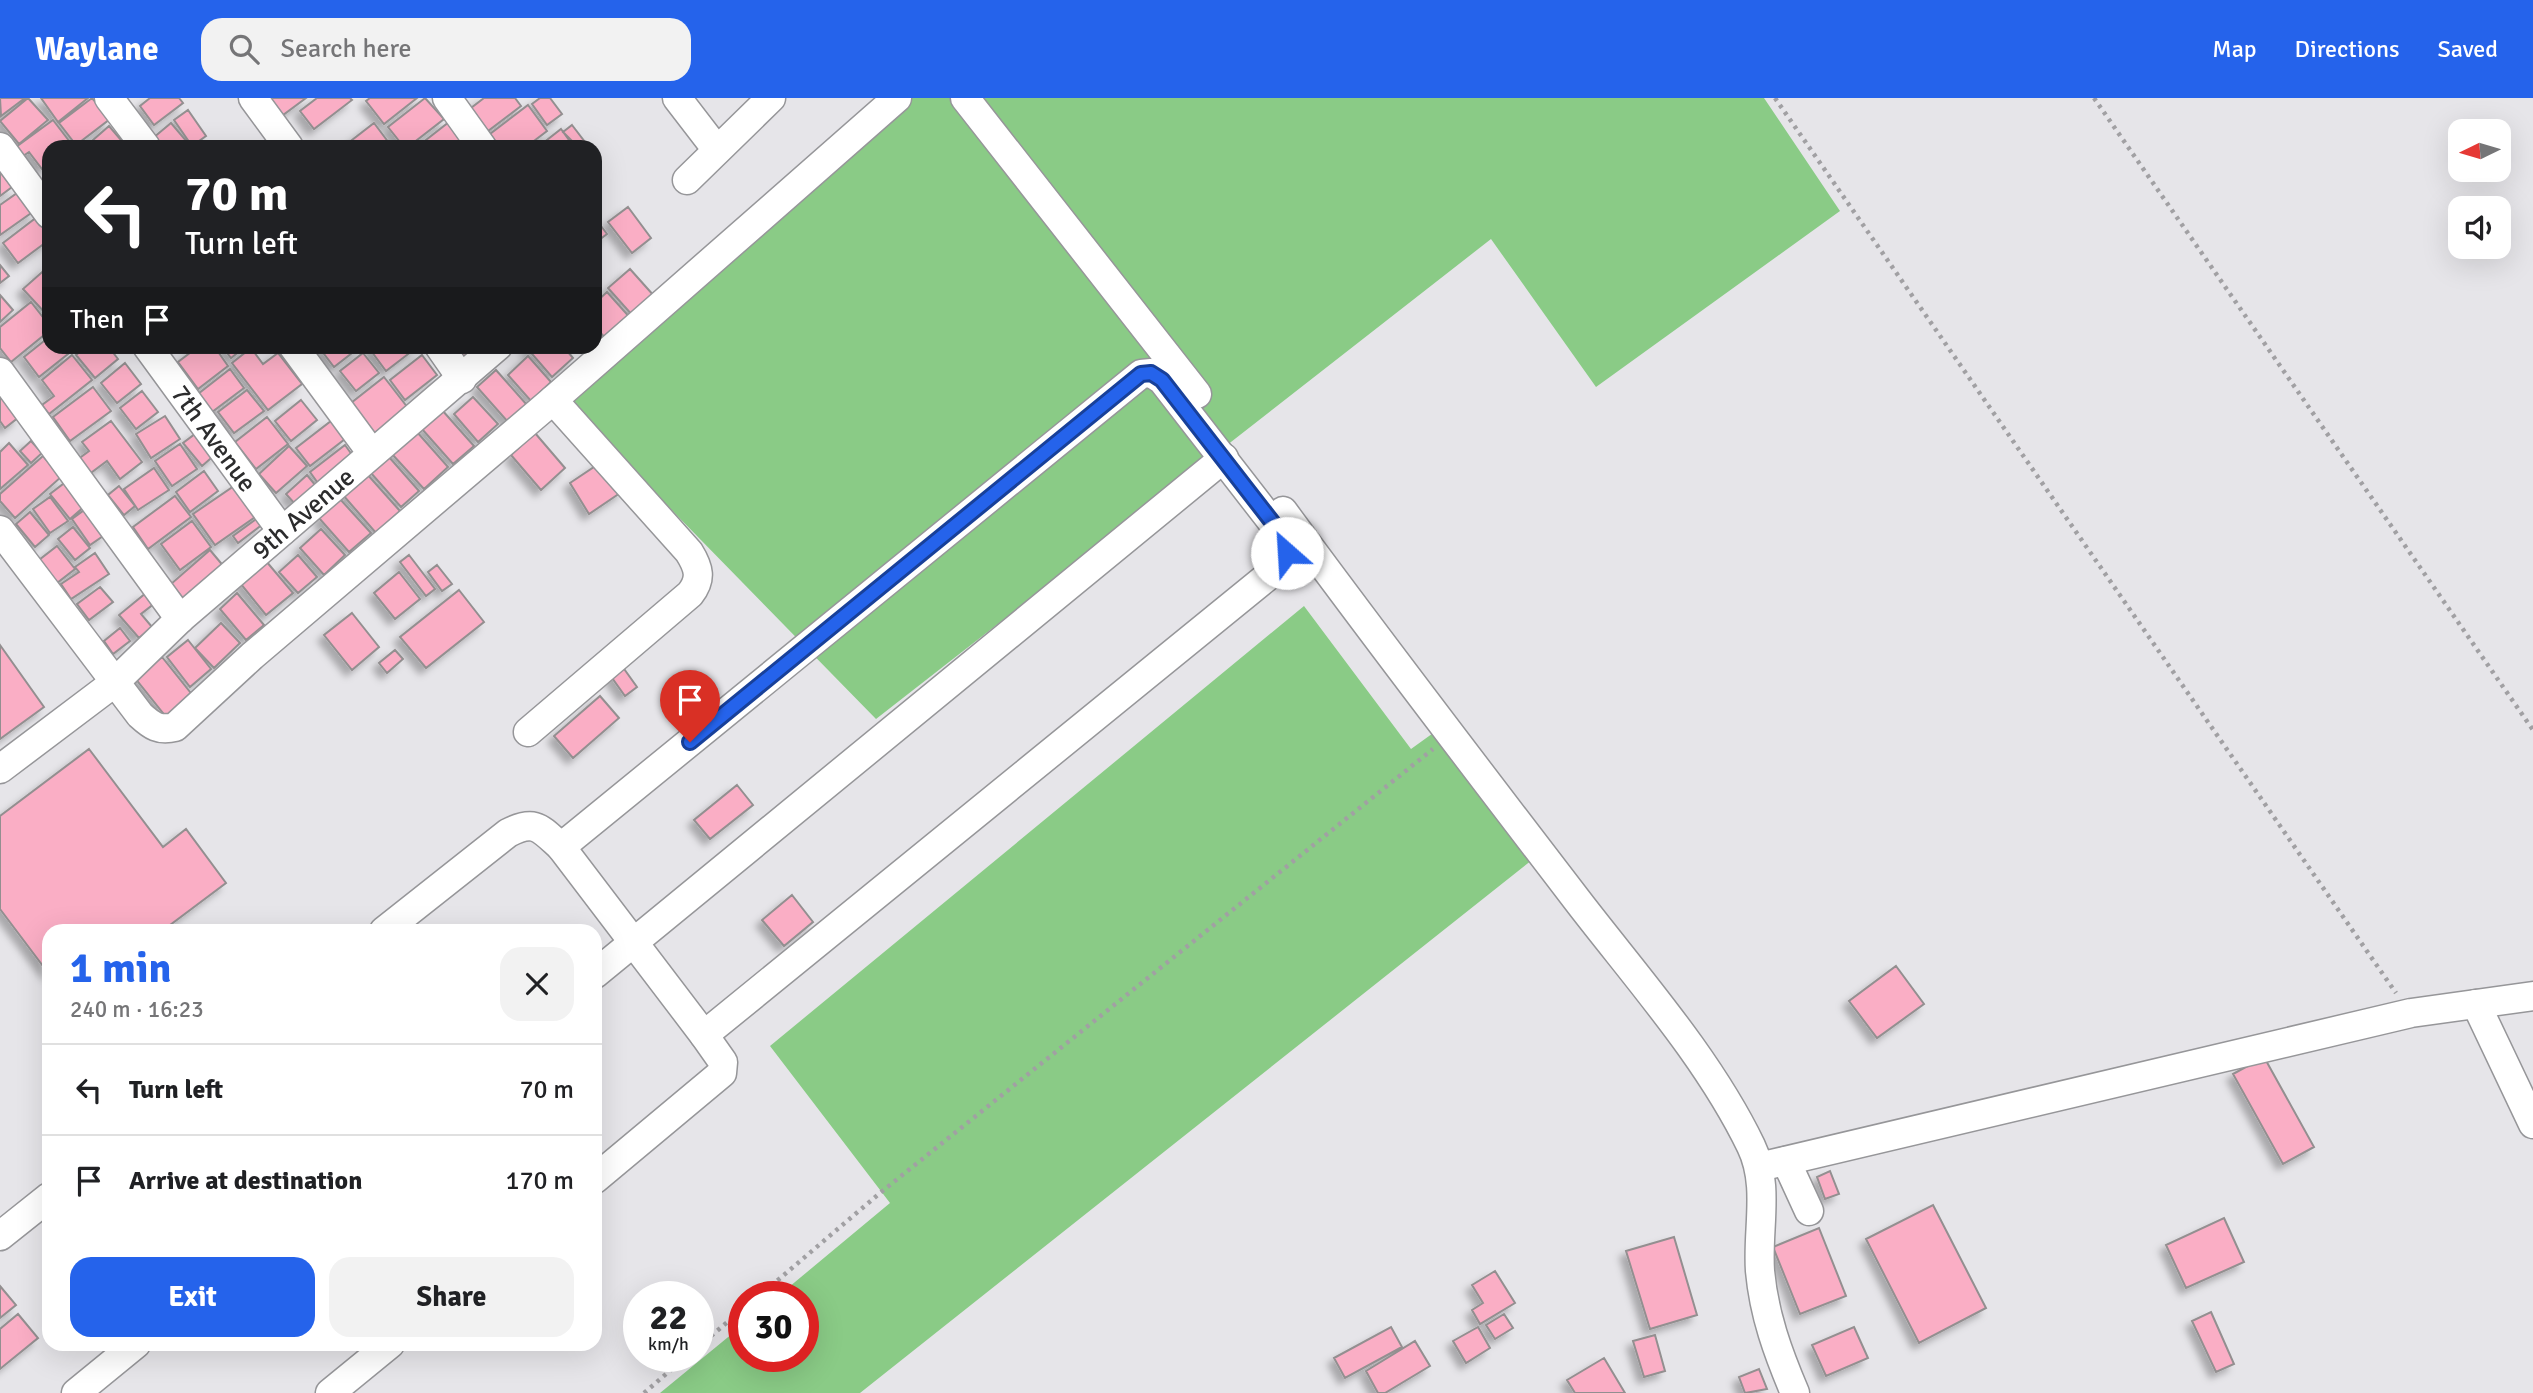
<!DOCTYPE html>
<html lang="en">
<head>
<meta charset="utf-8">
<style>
  body { margin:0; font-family:Signika,sans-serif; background:#f2f2f2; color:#202124; height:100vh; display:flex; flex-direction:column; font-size:26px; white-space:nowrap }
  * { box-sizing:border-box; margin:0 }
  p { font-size:23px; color:#757577 }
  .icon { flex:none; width:38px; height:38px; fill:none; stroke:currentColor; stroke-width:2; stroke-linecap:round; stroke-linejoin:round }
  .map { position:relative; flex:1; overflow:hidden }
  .sheet { position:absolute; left:42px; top:826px; width:560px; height:427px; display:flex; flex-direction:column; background:#fff; border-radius:21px; box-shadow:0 7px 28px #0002 }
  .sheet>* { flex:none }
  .hud { position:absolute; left:42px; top:42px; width:560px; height:214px; border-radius:21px; box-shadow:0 7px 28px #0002; background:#202124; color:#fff; overflow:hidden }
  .needle { width:46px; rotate:265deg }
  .buttons { position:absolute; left:2448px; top:21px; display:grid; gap:14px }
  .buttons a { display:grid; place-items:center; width:63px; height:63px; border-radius:14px; background:#fff; box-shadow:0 7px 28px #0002; font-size:35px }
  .speed { position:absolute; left:623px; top:1183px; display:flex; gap:14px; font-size:35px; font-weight:700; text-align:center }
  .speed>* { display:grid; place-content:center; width:91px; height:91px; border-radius:50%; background:#fff; box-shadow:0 7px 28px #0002; line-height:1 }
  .speed small { font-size:18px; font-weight:400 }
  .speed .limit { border:10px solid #d22; background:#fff; color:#111 }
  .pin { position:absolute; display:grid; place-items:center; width:60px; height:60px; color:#fff; margin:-72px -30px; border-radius:50% 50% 50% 0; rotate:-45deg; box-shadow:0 0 7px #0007 }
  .pin .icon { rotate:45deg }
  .me { position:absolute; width:77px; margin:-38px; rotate:334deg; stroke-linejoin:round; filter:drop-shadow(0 0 5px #0008) }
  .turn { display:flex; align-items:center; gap:24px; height:147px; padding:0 28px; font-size:32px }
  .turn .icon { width:91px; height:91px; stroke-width:2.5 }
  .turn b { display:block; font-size:49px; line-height:60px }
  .then { display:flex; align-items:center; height:66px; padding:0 28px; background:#0003; gap:14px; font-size:26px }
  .round { display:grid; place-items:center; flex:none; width:74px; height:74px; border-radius:21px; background:#f2f2f2 }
  .headline { display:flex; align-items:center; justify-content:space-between; height:119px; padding:0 28px }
  h1 { font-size:42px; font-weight:800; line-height:52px; color:#2563eb }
  .primary-button { display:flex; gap:14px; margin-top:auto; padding:14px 28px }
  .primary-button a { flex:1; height:80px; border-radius:21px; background:#2563eb; color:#fff; font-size:28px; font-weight:800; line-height:80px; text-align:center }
  .primary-button a+a { background:#f2f2f2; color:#202124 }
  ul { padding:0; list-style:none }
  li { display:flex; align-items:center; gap:21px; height:91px; padding:0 28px; border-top:2px solid #e0e0e0 }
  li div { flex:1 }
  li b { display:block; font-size:26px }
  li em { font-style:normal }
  header { display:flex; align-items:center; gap:42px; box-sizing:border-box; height:98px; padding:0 35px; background:#2563eb; color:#fff }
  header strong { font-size:33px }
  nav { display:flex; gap:38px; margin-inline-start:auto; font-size:24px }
  .search { width:490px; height:63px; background:#f2f2f2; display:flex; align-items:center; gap:18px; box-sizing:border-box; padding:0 24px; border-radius:21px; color:#757577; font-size:26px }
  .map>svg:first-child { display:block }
  .forest { fill:#8acb86 }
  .building { fill:#faaec5; stroke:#938f90; stroke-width:2; filter:url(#shadow) }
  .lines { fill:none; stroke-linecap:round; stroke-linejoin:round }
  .minor-casing { stroke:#969699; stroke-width:31 }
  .path { stroke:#a1a0a3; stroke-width:4.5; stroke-dasharray:3.5 5; stroke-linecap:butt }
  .minor { stroke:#fff; stroke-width:28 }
  .route-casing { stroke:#184099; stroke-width:18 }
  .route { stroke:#2563eb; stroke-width:12 }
  .labels { text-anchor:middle; stroke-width:6; stroke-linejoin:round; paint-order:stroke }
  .street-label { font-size:26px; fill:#2c2c2d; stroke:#fff }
</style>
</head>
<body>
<header>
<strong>Waylane</strong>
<div class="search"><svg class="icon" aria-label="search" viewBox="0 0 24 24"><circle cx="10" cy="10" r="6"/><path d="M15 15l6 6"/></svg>Search here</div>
<nav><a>Map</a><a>Directions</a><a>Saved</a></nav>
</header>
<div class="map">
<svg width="2533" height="1295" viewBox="0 0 2533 1295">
  <defs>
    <filter id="shadow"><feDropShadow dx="-6" dy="6" stdDeviation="3.5" flood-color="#0004"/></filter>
  </defs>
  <rect width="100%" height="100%" fill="#e6e5e9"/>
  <path class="forest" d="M 908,0 L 1764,0 L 1840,113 L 1596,289 L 1491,141 L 876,621 L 565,303 Z
    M 1304,508 L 1411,651 L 1436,633 L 1532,762 L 860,1295 L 660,1295 L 744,1226 L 744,1258 L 803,1258 L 803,1199 L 777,1199 L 890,1105 L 770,948 Z"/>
  <path class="building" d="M 0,0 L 25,0 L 1,18 Z
    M 28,0 L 48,22 L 19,46 L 0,23 Z
    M 41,0 L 88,0 L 58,24 Z
    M 92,0 L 110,21 L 76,47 L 59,25 Z
    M 150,0 L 179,0 L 183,5 L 154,27 L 140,8 Z
    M 270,0 L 306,0 L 283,17 Z
    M 317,0 L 350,0 L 352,2 L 314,31 L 300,13 Z
    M 370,0 L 417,0 L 384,26 L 366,3 Z
    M 425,0 L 444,21 L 408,49 L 404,49 L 388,29 Z
    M 484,0 L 515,0 L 521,8 L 488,33 L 471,10 Z
    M 540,0 L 550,0 L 562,16 L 547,27 L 532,6 Z
    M 528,7 L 547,33 L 526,49 L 500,49 L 490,36 Z
    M 188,12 L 206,38 L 192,48 L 174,22 Z
    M 53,22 L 73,48 L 49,49 L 49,66 L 42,71 L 29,54 L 23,58 L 16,49 Z
    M 449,24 L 466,47 L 463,49 L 417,49 Z
    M 171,25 L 188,45 L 183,49 L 161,49 L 153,40 Z
    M 374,25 L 392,49 L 343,49 Z
    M 572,27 L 585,44 L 578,49 L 563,34 Z
    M 109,28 L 127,49 L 85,49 Z
    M 561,31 L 574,49 L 538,49 Z
    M 0,74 L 12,89 L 0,98 Z
    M 20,93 L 34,113 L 0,137 L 0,107 Z
    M 628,109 L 651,140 L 632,155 L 608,124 Z
    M 37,119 L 49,135 L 49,142 L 18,165 L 3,145 Z
    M 598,124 L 607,136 L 595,145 L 595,126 Z
    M 0,167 L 9,178 L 0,185 Z
    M 49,168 L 49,215 L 47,217 L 23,191 Z
    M 630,171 L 655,199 L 633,218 L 608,190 Z
    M 607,194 L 633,223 L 609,244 L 595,229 L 595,205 Z
    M 0,197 L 13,212 L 0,224 Z
    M 31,204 L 49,227 L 49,233 L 11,264 L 0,250 L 0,229 Z
    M 49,239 L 49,248 L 63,248 L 68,256 L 39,279 L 24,259 Z
    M 87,248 L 108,248 L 118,261 L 95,280 L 76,257 Z
    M 199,248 L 214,248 L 228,268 L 198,291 L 178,264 Z
    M 222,248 L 246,248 L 231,260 Z
    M 318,248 L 361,248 L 334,269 Z
    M 372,248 L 414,248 L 416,250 L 386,273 L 369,250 Z
    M 453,248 L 478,248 L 463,260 Z
    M 563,248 L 573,260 L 552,279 L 526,249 Z
    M 251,250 L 263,266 L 278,255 L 302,286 L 268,312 L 232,265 Z
    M 363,255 L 379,275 L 356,293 L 340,273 Z
    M 72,257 L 92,282 L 49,316 L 42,307 L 54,298 L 42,282 Z
    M 422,257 L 437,277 L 405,302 L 390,282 Z
    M 528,258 L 551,284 L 531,303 L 508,277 Z
    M 125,265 L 141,286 L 117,305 L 101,285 Z
    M 230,271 L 244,290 L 212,314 L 198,296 Z
    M 496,272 L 527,307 L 508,324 L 477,289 Z
    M 384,279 L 408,310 L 374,336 L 351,305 Z
    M 93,289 L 111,313 L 70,343 L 53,319 Z
    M 247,292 L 264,313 L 234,335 L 218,314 Z
    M 142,293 L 158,314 L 136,331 L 120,310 Z
    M 0,296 L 19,319 L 5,330 L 0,323 Z
    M 473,299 L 498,326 L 478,344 L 454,316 Z
    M 301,302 L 317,322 L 291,343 L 275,323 Z
    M 442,312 L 474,348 L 453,366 L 422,331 Z
    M 165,318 L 180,341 L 151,360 L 136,336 Z
    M 267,319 L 288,346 L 256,371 L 235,344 Z
    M 111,323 L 142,364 L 120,381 L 107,363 L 88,377 L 77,362 L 89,353 L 82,344 Z
    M 331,323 L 345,341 L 310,368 L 296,350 Z
    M 199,333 L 217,355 L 202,368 L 183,345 Z
    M 417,334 L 448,369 L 424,391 L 392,356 Z
    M 535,335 L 565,370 L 541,392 L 511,357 Z
    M 31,343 L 42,355 L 31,365 L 20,353 Z
    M 9,345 L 28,367 L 0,391 L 0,354 Z
    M 180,346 L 197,371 L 172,388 L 155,363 Z
    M 345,347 L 355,361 L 320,388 L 310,374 Z
    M 289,348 L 307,368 L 276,395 L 259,376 Z
    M 43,358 L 61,379 L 15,420 L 0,403 L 0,396 Z
    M 389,359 L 419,393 L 401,409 L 371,375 Z
    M 603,363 L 623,393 L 589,416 L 570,385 Z
    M 154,370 L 169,392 L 138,412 L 124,391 Z
    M 204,373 L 218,393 L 190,414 L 176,394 Z
    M 367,376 L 400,413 L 376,435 L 343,397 Z
    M 307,377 L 316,388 L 295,406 L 286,396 Z
    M 67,383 L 86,407 L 70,421 L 50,396 Z
    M 237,386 L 258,417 L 215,447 L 193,416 Z
    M 119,388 L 135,408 L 124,417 L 108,397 Z
    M 175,398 L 191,419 L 148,451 L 133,429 Z
    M 50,399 L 68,423 L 50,435 L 33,411 Z
    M 340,401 L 371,435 L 349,454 L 319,420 Z
    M 87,410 L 106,436 L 90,447 L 72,421 Z
    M 30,414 L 49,437 L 35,449 L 16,426 Z
    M 259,419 L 263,426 L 238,445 L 233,438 Z
    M 192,423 L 211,449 L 180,472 L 161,446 Z
    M 73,429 L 90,450 L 75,462 L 58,441 Z
    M 321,431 L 345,457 L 324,477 L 300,450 Z
    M 57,448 L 75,471 L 57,485 L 39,462 Z
    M 210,452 L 225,470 L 186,504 L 171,486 Z
    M 95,455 L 109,476 L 71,501 L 61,486 L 79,474 L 75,469 Z
    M 298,457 L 317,479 L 298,495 L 279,474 Z
    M 409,457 L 435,491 L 426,498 L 400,464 Z
    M 266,463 L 293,495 L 266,517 L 240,485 Z
    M 437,467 L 452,486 L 442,493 L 428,474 Z
    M 399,474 L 420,501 L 395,521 L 374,495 Z
    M 100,489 L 113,504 L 89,522 L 77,506 Z
    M 459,492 L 484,524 L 426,570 L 400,539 Z
    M 146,495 L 155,505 L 141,516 L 152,529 L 139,540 L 119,517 Z
    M 237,495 L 264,527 L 246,542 L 220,511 Z
    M 352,515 L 379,549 L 352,572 L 324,537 Z
    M 221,525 L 240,545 L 214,570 L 195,550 Z
    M 120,530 L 130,543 L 113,556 L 104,543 Z
    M 188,542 L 211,571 L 190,589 L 167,559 Z
    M 0,547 L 44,609 L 0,641 Z
    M 395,552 L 403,561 L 387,575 L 379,565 Z
    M 162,559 L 194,599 L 167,620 L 135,580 Z
    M 622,568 L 637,589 L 625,598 L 610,577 Z
    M 600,598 L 619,620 L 573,660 L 554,638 Z
    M 89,651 L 163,749 L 186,731 L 226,785 L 162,833 L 49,833 L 49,876 L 0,811 L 0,718 Z
    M 737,687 L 753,707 L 710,741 L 694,722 Z
    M 792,797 L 813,824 L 784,848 L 762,822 Z
    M 1896,868 L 1924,906 L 1877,940 L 1849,903 Z
    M 2264,959 L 2314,1049 L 2283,1066 L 2233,976 Z
    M 1830,1073 L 1839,1096 L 1825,1101 L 1817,1079 Z
    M 1933,1107 L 1986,1210 L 1919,1245 L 1866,1141 Z
    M 2224,1120 L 2244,1164 L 2186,1190 L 2166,1147 Z
    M 1819,1130 L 1846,1198 L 1800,1216 L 1773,1149 Z
    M 1674,1139 L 1697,1217 L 1650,1231 L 1626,1153 Z
    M 1495,1173 L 1515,1205 L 1480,1226 L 1472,1212 L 1483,1205 L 1472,1187 Z
    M 0,1188 L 16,1207 L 0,1220 Z
    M 2211,1214 L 2234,1266 L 2216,1274 L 2192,1223 Z
    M 18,1216 L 38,1240 L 0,1271 L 0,1231 Z
    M 1504,1216 L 1513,1230 L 1495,1241 L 1486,1227 Z
    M 1391,1229 L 1402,1249 L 1345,1280 L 1334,1260 Z
    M 1478,1229 L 1490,1250 L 1466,1265 L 1453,1243 Z
    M 1854,1229 L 1868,1260 L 1826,1278 L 1812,1247 Z
    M 1655,1237 L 1665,1273 L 1644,1279 L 1633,1243 Z
    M 1415,1243 L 1430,1268 L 1385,1295 L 1378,1295 L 1366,1273 Z
    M 1604,1260 L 1625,1295 L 1575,1295 L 1567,1282 Z
    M 1759,1271 L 1767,1291 L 1745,1295 L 1739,1279 Z"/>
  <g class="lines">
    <defs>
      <g id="minor">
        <path d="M 109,0 L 146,49"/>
        <path d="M 253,0 L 289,49"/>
        <path d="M 447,0 L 482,49"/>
        <path d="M 677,0 L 717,52"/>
        <path d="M 965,0 L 1197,296"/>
        <path d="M 0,49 L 49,116"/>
        <path d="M 687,82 L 771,0"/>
        <path id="s1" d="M 147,248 L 282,433"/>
        <path d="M 293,248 L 371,354"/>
        <path d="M 439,248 L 462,281"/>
        <path d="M 0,274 L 180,521"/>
        <path d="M 1283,413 C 1379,544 1478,673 1577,802 C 1636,879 1708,959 1751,1048 C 1770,1087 1757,1131 1760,1173 C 1764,1217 1778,1255 1795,1295"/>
        <path d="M 0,432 L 140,617 C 152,628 159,633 175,629 L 252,558 L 553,302 L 897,0"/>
        <path d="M 528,634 L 690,496 C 702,481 699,470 689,454 L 553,302"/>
        <path id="s2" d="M 0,671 L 114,585 L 180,521 L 498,248"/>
        <path d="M 561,749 L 704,937"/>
        <path d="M 384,833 L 508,735 C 535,721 540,730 561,749 L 1141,276 L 1151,275 L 1162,282 L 1283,438 L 1287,455 L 1279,469 L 704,937 L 723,964 L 722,975 L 595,1081"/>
        <path d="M 595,876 L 1224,360"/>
        <path d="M 2476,906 L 2533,1026"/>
        <path d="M 1786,1063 L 1809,1113"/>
        <path d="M 1759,1069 L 2411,915 L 2533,898"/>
        <path d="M 0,1138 L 49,1099"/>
        <path d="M 76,1295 L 136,1246"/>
        <path d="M 330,1295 L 390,1246"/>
      </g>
    </defs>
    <use href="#minor" class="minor-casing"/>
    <path class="path" d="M 1775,0 L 2396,895
      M 2094,0 L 2533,632
      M 758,1199 L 880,1095 L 1433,651
      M 698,1249 L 744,1210
      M 644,1295 L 687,1258"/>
    <use href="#minor" class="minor"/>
  </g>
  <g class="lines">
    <defs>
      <path id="route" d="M 690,644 L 1141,276 L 1151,275 L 1162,282 L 1283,438 L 1287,455"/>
    </defs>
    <use href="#route" class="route-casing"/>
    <use href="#route" class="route"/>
  </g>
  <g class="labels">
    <g class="street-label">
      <text dy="9" stroke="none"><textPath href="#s1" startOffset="114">7th Avenue</textPath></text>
      <text dy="9" stroke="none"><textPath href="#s2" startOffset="397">9th Avenue</textPath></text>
    </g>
  </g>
</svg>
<div class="buttons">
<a><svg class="needle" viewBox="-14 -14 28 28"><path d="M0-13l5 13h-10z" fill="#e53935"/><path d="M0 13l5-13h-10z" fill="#757577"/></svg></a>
<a><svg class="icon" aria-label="sound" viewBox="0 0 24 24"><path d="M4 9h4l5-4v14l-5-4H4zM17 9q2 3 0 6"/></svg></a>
</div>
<div class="speed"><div>22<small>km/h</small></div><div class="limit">30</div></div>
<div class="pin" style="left:690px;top:644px;background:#d93025"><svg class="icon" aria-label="arrive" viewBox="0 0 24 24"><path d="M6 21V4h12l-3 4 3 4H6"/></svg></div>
<svg class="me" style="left:1287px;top:455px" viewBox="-20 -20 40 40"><circle r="19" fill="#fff"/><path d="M0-13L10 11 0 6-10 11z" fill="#2563eb"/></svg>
<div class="hud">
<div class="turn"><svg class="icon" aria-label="left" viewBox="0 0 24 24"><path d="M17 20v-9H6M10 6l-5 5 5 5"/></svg><div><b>70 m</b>Turn left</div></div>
<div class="then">Then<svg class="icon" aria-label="arrive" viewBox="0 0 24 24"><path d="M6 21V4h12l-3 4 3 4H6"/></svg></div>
</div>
<section class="sheet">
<div class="headline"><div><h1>1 min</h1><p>240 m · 16:23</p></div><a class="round"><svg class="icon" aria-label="close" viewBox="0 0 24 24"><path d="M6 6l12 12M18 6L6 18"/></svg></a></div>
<ul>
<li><svg class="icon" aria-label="left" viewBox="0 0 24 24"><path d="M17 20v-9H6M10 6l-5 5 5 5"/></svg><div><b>Turn left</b></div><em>70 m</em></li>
<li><svg class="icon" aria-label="arrive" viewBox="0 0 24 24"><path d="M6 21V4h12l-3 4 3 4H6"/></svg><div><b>Arrive at destination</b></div><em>170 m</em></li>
</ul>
<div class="primary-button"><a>Exit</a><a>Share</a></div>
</section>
</div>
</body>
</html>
